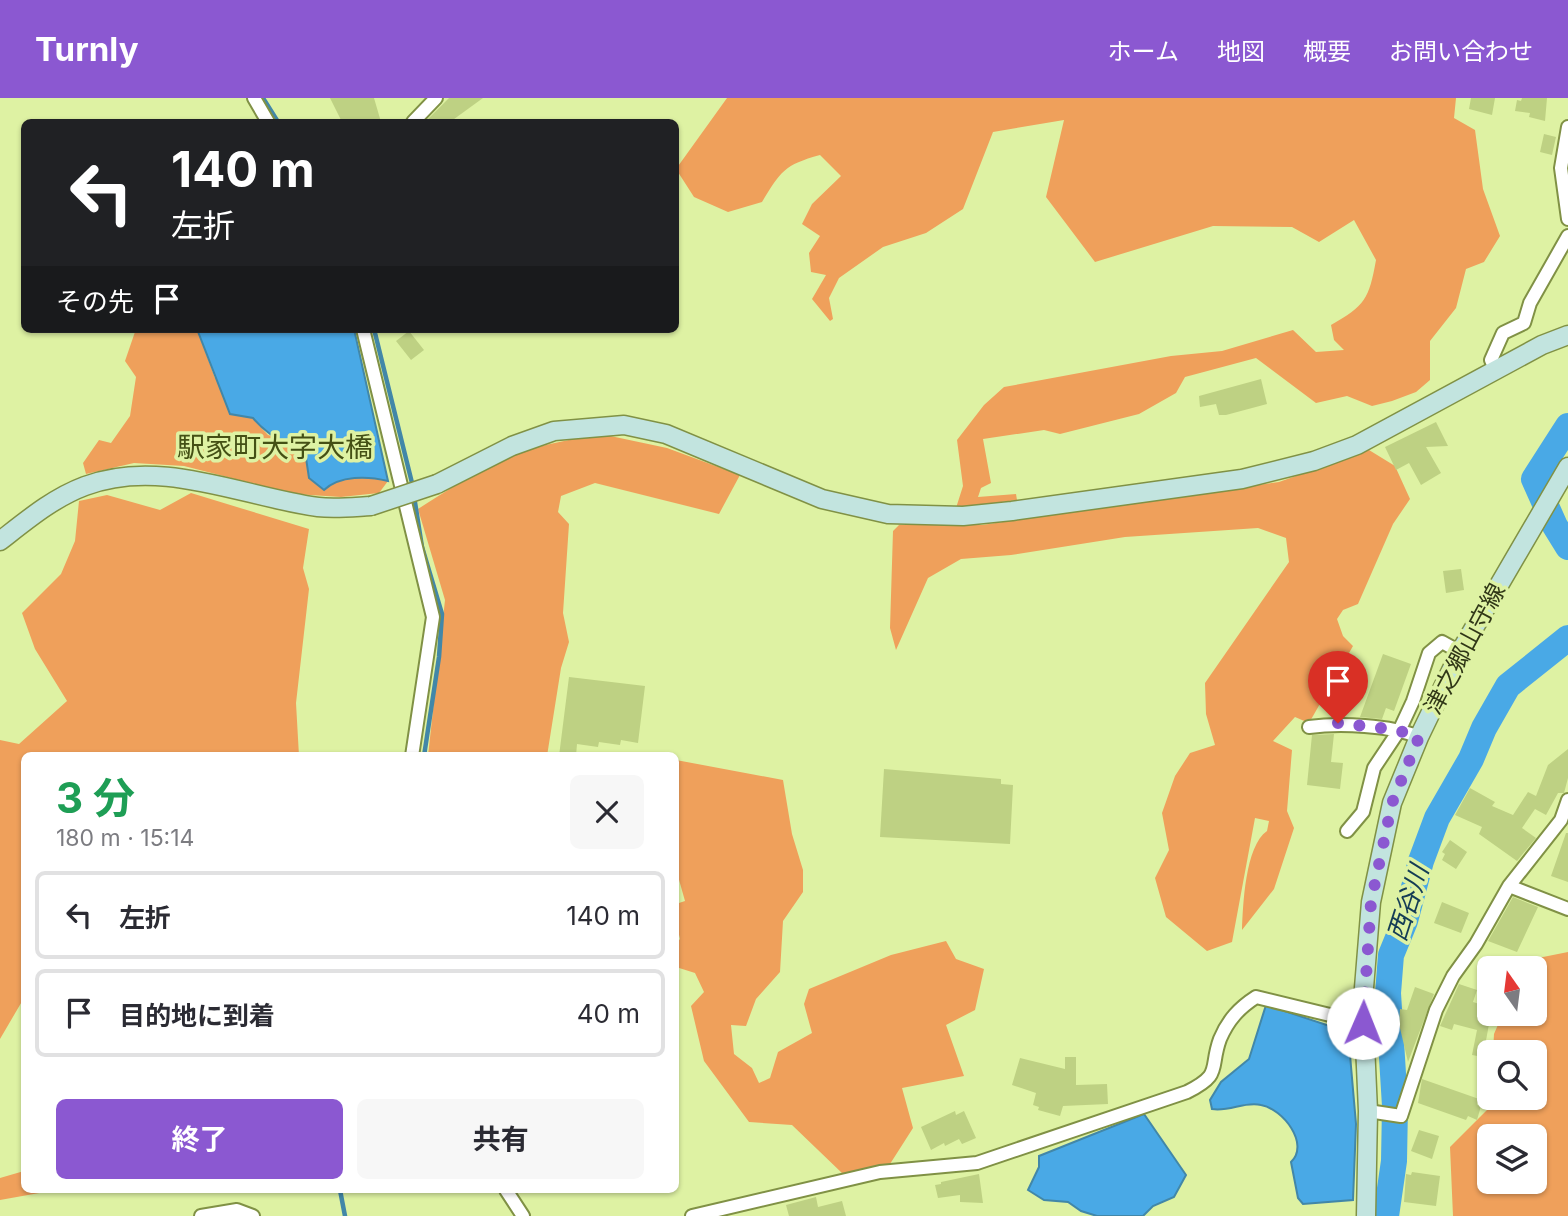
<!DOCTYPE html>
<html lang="ja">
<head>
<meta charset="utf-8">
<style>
  body { margin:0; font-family:Inter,"Noto Sans JP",sans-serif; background:#f7f7f7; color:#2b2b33; height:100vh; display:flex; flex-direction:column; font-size:26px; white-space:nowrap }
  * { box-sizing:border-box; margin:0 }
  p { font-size:23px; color:#7c7c81 }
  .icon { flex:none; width:38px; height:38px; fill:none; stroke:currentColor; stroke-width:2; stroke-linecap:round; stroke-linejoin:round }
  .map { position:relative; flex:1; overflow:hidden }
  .sheet { position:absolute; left:21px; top:654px; width:658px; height:441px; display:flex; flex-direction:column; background:#fff; border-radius:10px; box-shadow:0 2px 5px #0004 }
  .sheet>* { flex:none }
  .guide { position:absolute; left:21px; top:21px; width:658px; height:214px; border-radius:10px; box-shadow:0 2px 5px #0004; background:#202124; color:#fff; overflow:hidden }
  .needle { width:46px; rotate:346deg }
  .fabs { position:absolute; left:1477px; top:858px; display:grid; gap:14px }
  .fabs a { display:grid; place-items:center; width:70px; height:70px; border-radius:10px; background:#fff; box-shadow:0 2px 5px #0004; font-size:35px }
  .pin { position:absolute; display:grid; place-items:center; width:60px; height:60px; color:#fff; margin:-72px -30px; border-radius:50% 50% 50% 0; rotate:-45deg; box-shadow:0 0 7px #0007 }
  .pin .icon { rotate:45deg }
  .me { position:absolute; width:77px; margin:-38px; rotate:1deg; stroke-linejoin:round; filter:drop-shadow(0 0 5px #0008) }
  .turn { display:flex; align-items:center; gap:24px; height:147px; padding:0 35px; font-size:32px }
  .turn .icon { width:91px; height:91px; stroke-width:2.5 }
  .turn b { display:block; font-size:49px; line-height:60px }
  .then { display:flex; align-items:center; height:66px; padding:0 35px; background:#0003; gap:14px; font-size:26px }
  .round { display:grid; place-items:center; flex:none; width:74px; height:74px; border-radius:10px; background:#f7f7f7 }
  .overview { display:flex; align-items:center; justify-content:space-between; height:119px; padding:0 35px }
  h1 { font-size:42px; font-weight:700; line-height:52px; color:#1e9e55 }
  .button { display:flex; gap:14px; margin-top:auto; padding:14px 35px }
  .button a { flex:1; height:80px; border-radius:10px; background:#8b58d1; color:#fff; font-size:28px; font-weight:700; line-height:80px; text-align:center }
  .button a+a { background:#f7f7f7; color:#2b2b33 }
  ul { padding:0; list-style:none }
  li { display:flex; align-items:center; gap:21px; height:88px; margin:0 14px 10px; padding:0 21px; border:4px solid #e1e1e2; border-radius:10px }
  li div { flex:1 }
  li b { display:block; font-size:26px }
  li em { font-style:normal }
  header { display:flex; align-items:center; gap:42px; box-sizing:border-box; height:98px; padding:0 35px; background:#8b58d1; color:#fff }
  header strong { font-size:33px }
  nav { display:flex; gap:38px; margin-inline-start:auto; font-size:24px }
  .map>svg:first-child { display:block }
  .forest { fill:#efa05b; fill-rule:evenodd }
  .water { fill:#49a9e6; stroke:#4287a8; stroke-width:2 }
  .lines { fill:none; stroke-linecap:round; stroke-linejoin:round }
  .stream { stroke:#4287a8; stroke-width:4.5 }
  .river { stroke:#49a9e6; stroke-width:26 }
  .building { fill:#bed183 }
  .street-casing { stroke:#809145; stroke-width:16 }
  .secondary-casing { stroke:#809145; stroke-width:21 }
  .street { stroke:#fff; stroke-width:12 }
  .secondary { stroke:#c2e4df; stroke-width:18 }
  .secondary-bridge-casing { stroke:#809145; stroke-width:21; stroke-linecap:butt }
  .secondary-bridge { stroke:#c2e4df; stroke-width:18 }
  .route { stroke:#8b58d1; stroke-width:12; stroke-dasharray:0 21.6 }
  .labels { text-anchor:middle; stroke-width:7; stroke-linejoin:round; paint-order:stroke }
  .street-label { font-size:24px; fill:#303717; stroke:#def2a3 }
  .water-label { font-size:26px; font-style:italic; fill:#143c55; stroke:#def2a3 }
  .quarter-label { font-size:28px; fill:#445015; stroke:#def2a3 }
</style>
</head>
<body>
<header>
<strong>Turnly</strong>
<nav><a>ホーム</a><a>地図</a><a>概要</a><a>お問い合わせ</a></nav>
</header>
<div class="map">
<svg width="1568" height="1118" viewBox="0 0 1568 1118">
  <rect width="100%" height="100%" fill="#def2a3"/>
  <path class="forest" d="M 727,0 L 1456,0 L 1454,20 L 1475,32 L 1483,91 L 1500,138 L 1484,164 L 1466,171 L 1456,210 L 1430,243 L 1430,282 L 1416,294 L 1392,303 L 1372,308 L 1347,298 L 1316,305 L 1256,260 L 1185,279 L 1176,295 L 1139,316 L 1060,336 L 1044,332 L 983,341 L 991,385 L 981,390 L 978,399 L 1016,396 L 1017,402 L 956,410 L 963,388 L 957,342 L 984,307 L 1004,289 L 1171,258 L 1222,253 L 1293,232 L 1316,254 L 1344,252 L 1334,242 L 1331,227 C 1365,208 1369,201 1376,162 L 1354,122 L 1319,144 L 1292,129 L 1213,128 L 1095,164 L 1046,99 L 1064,22 L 993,34 L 963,111 L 926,135 L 883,149 L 839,180 L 829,200 L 833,221 L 830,223 L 812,201 L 826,177 L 811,174 L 809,155 L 820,138 L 802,126 L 812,106 L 841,78 L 820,57 C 784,67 781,73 762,104 L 728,114 L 694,99 L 676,71 Z
    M 136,231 L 197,231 L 215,280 L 268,337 L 279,340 L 306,360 L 309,380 L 324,392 C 340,377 368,378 388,383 L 379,395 L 341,399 L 295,396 L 184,368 L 134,365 L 86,376 L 83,365 L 99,342 L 111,345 L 130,318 L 136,279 L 125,263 Z
    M 601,336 L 667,350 L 740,377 L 719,416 L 595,385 L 561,398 L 558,414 L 569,426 L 563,515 L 569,544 L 561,570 L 547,658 L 428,658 L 445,502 L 418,411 C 449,392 482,368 517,356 C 544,346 572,341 601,336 Z
    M 1369,352 L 1395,368 L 1410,401 L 1393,426 L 1358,506 L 1343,512 L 1337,521 L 1343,538 L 1353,548 L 1309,625 L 1295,619 L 1273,643 L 1292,652 L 1287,713 L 1294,730 L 1274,791 L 1242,832 C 1243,808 1245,748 1267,733 L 1269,723 L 1255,720 L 1232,844 L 1207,853 L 1166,819 L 1155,780 L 1169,752 L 1162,715 L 1175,678 L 1190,655 L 1215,647 L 1206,616 L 1205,585 L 1289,464 L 1286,440 L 1258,430 L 1125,439 L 1011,457 L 961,461 L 928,480 L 896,552 L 890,530 L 893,433 L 899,427 L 982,427 L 1279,384 Z
    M 191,395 L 309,431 L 303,470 L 309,491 L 296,605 L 299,658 L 24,658 L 24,900 L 0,941 L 0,642 L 19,646 L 67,603 L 35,551 L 22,515 L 61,476 L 75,443 L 79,403 L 107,397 L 160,412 Z
    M 676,662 L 783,682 L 792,736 L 803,772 L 803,794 L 783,823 L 780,874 L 756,901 L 746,928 L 731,927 L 734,956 L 752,970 L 759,985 L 770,980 L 778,954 L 812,935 L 804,906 L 809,891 L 891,857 L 946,843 L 956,861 L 984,871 L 975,912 L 946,927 L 964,978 L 902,990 L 913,1030 L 890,1066 L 843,1076 L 792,1027 L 749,1024 L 704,963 L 691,908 L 704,894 L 695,875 L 676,869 L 676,846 L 680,841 L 676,824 L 676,806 L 685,803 L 676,771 Z
    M 1568,854 L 1568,1118 L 1453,1118 L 1450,1049 L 1493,1006 L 1493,999 L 1535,999 L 1535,954 L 1493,954 L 1494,936 L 1503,915 L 1535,915 L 1535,870 L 1525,870 L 1528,862 ZM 1489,1038 L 1535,1038 L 1535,1083 L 1489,1083 Z
    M 24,1073 L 24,1092 L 56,1092 L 0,1102 L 0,1080 Z"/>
  <path class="water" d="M 197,231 L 354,231 L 388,383 C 368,378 340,377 324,392 L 309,380 L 306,360 C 287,346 268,338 253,320 L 230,316 Z
    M 1266,907 L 1348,934 L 1356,1026 L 1353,1102 L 1303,1106 L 1298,1100 L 1291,1064 C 1310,1046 1283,1011 1261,1007 C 1244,1003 1230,1014 1212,1011 L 1210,1002 L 1221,984 L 1249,961 Z
    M 1144,1016 L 1186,1077 L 1174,1099 L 1153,1108 L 1143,1118 L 1097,1118 L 1081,1113 L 1068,1104 L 1044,1102 L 1028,1092 L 1039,1069 L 1039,1058 Z"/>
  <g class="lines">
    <path class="stream" d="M 263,0 L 278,24
      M 374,231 L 413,389
      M 414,398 L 422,449 L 442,516 L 439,559 L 424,658
      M 340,1092 L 345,1118"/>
    <path class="river" d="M 1568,328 L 1534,381 L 1555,428 L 1568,449
      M 1386,1118 L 1394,1063 L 1395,1008 L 1388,895 L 1391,857 L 1405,823 L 1421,763 L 1437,720 L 1471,661 L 1484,630 L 1508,588 L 1568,540"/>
  </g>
  <path class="building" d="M 330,0 L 374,0 L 381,24 L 342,24 Z
    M 449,0 L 483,0 L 450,24 L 425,24 Z
    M 1471,0 L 1495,0 L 1492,17 L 1469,11 Z
    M 1522,0 L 1547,0 L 1545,23 L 1529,19 L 1530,15 L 1515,13 L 1517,2 L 1521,3 Z
    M 1544,36 L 1556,39 L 1552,57 L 1540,54 Z
    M 409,233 L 424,252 L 411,262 L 396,243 Z
    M 1261,281 L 1267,306 L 1226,317 L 1219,317 L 1216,306 L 1200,309 L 1199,298 Z
    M 1436,324 L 1448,348 L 1426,349 L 1441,375 L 1421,387 L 1409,365 L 1396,372 L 1385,349 Z
    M 1461,471 L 1464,492 L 1446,495 L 1443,473 Z
    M 1383,556 L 1411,566 L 1394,613 L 1386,610 L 1382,621 L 1360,619 Z
    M 569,579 L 645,588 L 638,645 L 621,642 L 620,647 L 599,644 L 598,649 L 577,646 L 576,658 L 559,658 Z
    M 1334,636 L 1331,664 L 1343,665 L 1340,691 L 1307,687 L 1312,637 Z
    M 1568,651 L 1568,680 L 1564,695 L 1558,695 L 1546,717 L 1535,711 L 1522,730 L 1536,740 L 1517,763 L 1479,736 L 1482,729 L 1455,717 L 1470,690 L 1495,704 L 1492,708 L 1513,717 L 1528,694 L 1536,698 L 1548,667 Z
    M 884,671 L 1001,681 L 1001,686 L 1013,687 L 1010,746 L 880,739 Z
    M 1566,735 L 1568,735 L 1568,784 L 1551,778 Z
    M 1450,742 L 1467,754 L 1456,771 L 1442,762 L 1445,756 L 1442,754 Z
    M 1513,799 L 1538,809 L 1517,854 L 1488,843 Z
    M 1442,804 L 1469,815 L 1461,835 L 1434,825 Z
    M 1459,886 L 1477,892 L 1473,904 L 1489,909 L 1491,915 L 1483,959 L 1472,957 L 1477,932 L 1454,926 L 1452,932 L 1440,928 Z
    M 1415,889 L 1434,896 L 1408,964 L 1399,926 L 1400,911 L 1407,912 Z
    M 1065,959 L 1076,959 L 1076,987 L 1107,986 L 1108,1006 L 1063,1008 L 1060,1018 L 1038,1012 L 1039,1009 L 1033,1007 L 1036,995 L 1012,987 L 1020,960 L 1065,971 Z
    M 1422,981 L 1479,1001 L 1477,1007 L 1481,1008 L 1477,1022 L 1468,1018 L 1466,1022 L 1418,1005 Z
    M 955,1013 L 956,1017 L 964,1013 L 976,1040 L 962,1046 L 959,1041 L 945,1048 L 944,1045 L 931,1052 L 921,1029 Z
    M 1419,1032 L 1439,1038 L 1432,1061 L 1411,1053 Z
    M 1412,1074 L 1440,1078 L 1436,1108 L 1404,1104 L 1406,1076 L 1411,1077 Z
    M 979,1076 L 983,1105 L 960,1104 L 960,1097 L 938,1100 L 935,1087 L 941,1086 L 941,1084 Z
    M 816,1099 L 818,1109 L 842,1103 L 846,1118 L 789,1118 L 786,1107 Z"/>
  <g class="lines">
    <defs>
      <path id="street" d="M 254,0 L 268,24
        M 413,24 L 436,0
        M 1568,29 L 1561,70 L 1568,121
        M 363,231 L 433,519 L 412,658
        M 1496,273 L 1491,262 L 1503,235 L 1524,225 L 1530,205 L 1568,138
        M 1309,629 C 1340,625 1390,627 1419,639
        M 1347,733 L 1363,714 L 1374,670 L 1400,631 L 1413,603 L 1429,555 L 1442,544 L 1460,554
        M 1509,788 L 1568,811
        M 1368,1013 L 1401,1018 L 1436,912 L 1453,878 L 1476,846 L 1509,788 L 1561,722 L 1568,702
        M 506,1092 L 523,1118
        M 201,1118 L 237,1112 L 253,1118
        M 692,1118 L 880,1074 L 977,1065 L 1187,994 C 1223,976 1209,971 1220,941 C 1228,922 1239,910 1256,899 L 1363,925"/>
      <path id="secondary" d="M 437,386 L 512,348 L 554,333 L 624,327 L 666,336 L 822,401 L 888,416 L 963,418 L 1012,413 L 1242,381 L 1314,363 L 1357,347 L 1542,247 L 1568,237
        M 0,443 C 27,422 53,400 85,388 C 161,359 243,399 318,409 C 335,411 353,409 371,408
        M 1366,1118 L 1368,1013 L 1363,902 L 1371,804 L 1392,705 L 1419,639 L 1460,554 L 1568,369"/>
    </defs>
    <use href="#street" class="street-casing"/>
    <use href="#secondary" class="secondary-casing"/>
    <use href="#street" class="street"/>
    <use href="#secondary" class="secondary"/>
    <defs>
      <path id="secondary-bridge" d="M 371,408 L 437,386"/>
    </defs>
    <use href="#secondary-bridge" class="secondary-bridge-casing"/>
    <use href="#secondary-bridge" class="secondary-bridge"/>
  </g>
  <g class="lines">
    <path class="route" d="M 1338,625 C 1365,629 1394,629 1419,639 L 1392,705 L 1371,804 L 1363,925"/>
  </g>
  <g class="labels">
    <g class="street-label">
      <text transform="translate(1465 551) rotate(-62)" y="8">津之郷山守線</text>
    </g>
    <g class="water-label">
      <text transform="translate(1408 805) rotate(-72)" y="9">西谷川</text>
    </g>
    <g class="quarter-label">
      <text x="275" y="359">駅家町大字大橋</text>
    </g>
  </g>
</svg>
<div class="fabs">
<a><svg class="needle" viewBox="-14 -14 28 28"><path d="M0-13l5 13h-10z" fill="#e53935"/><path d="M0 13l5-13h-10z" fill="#7c7c81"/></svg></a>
<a><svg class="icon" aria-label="search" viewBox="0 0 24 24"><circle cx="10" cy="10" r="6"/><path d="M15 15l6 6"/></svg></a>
<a><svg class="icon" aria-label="layers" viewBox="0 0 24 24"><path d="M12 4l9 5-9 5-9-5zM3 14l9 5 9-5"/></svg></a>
</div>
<div class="pin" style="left:1338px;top:625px;background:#d93025"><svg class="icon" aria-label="arrive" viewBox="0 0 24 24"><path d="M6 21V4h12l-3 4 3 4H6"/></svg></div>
<svg class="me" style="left:1363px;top:925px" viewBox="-20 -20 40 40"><circle r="19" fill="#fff"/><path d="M0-13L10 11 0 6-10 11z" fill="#8b58d1"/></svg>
<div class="guide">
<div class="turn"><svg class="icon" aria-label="left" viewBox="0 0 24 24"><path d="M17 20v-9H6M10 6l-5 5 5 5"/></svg><div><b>140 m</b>左折</div></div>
<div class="then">その先<svg class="icon" aria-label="arrive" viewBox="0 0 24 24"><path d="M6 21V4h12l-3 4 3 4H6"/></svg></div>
</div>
<section class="sheet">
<div class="overview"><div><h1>3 分</h1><p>180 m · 15:14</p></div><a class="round"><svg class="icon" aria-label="close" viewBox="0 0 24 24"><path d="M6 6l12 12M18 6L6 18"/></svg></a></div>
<ul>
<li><svg class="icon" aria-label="left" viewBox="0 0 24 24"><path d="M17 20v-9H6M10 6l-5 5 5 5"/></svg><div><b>左折</b></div><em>140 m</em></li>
<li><svg class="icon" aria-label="arrive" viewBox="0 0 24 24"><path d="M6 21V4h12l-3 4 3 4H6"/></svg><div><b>目的地に到着</b></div><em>40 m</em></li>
</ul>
<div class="button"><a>終了</a><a>共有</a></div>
</section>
</div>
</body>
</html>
